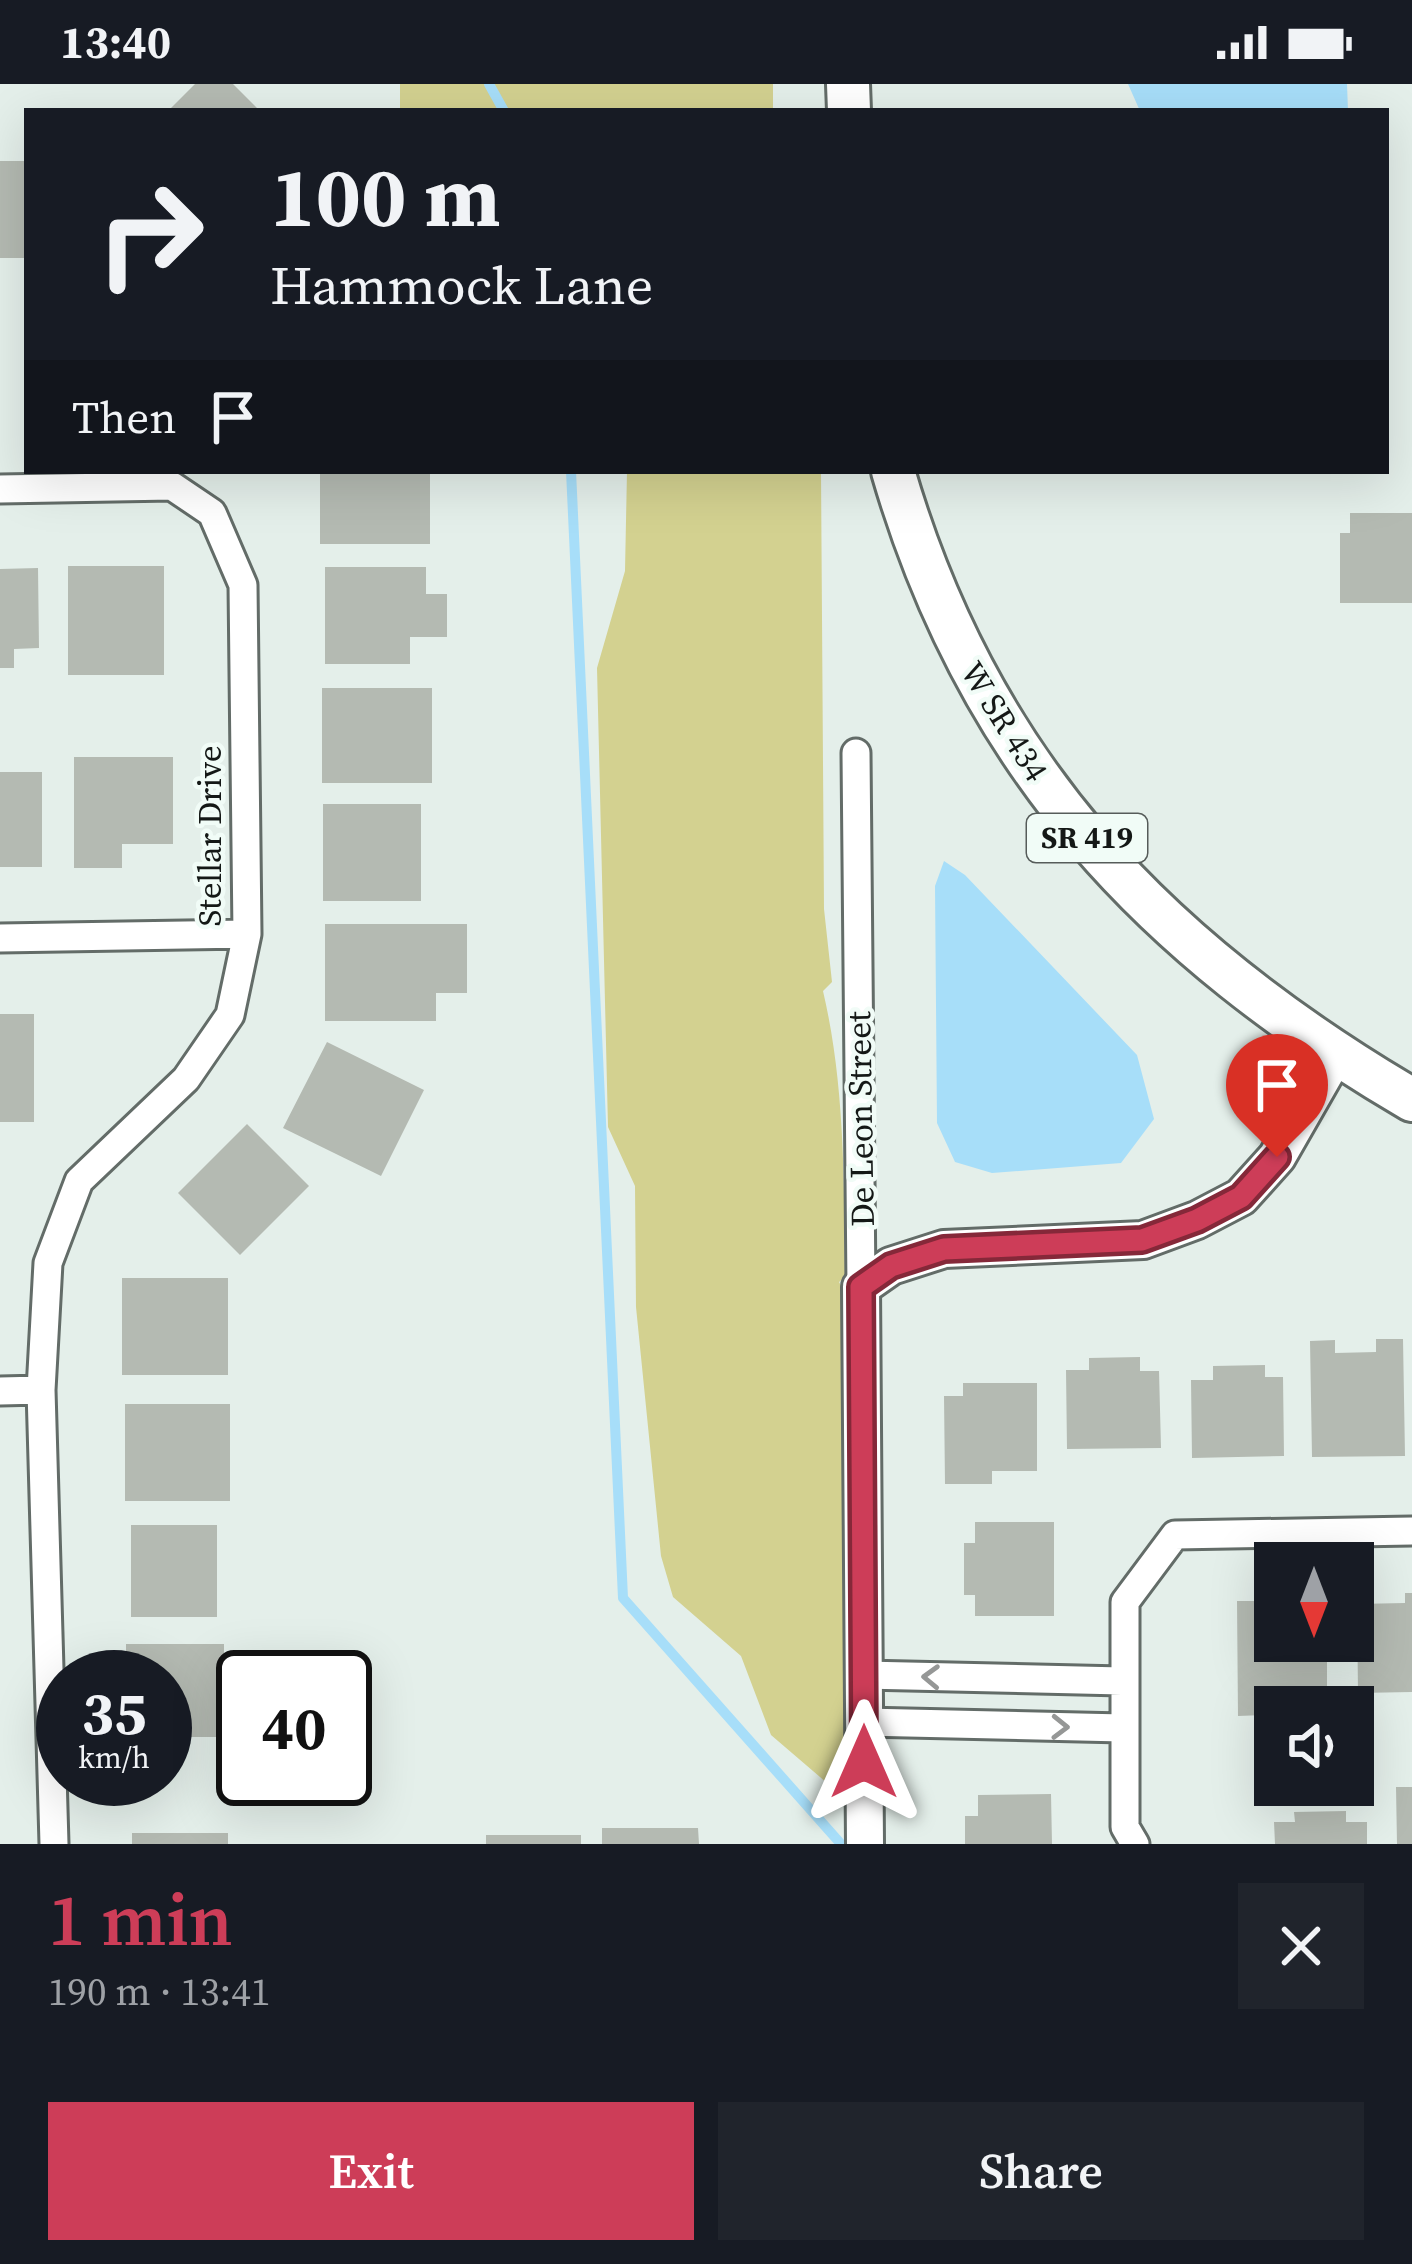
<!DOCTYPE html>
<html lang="en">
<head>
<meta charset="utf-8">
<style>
  body { margin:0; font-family:"Source Serif 4",serif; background:#20242c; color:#f1f3f6; height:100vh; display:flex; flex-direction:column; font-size:45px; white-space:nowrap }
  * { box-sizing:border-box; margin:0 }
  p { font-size:39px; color:#9ea1a6 }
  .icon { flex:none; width:66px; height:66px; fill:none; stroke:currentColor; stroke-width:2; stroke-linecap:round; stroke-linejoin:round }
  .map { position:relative; height:1760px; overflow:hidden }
  .drawer { display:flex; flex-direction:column; background:#171b24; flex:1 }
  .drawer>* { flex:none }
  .banner { position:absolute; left:24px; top:24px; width:1365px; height:366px; border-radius:0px; box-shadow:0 12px 48px #0002; background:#171b24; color:#f1f3f6; overflow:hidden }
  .needle { width:78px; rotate:180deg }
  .tools { position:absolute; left:1254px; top:1458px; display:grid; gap:24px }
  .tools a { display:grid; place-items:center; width:120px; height:120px; border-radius:0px; background:#171b24; box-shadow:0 12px 48px #0002; font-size:60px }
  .speed { position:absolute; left:36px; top:1566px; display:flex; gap:24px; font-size:60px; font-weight:700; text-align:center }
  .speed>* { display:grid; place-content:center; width:156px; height:156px; border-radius:50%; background:#171b24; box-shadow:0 12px 48px #0002; line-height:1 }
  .speed small { font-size:30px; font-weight:400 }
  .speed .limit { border:6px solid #111; border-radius:18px; background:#fff; color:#111 }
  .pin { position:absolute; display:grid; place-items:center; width:102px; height:102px; color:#fff; margin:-123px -51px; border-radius:50% 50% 50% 0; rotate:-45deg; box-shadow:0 0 12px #0007 }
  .pin .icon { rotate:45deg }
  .me { position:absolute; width:132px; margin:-66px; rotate:0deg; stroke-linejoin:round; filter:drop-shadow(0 0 9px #0008) }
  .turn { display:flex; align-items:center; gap:42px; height:252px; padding:0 48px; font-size:54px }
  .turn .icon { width:156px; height:156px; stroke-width:2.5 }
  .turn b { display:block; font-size:84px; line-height:102px }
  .then { display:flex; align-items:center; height:114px; padding:0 48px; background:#0003; gap:24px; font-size:45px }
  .round { display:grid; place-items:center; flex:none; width:126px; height:126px; border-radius:0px; background:#20242c }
  .headline { display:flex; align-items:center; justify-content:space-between; height:204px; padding:0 48px }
  h1 { font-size:72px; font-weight:600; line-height:90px; color:#cd3d58 }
  .action { display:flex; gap:24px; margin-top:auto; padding:24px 48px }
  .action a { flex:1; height:138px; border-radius:0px; background:#cd3d58; color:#fff; font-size:48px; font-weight:600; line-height:138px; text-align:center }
  .action a+a { background:#20242c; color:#f1f3f6 }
  .status { display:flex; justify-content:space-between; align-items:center; height:84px; padding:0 60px; background:#171b24; direction:ltr }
  .status svg { height:33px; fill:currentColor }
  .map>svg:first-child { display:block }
  .green { fill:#d3d190 }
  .water { fill:#a7def9 }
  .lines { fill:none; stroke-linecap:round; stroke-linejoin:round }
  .stream { stroke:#a7def9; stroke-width:10 }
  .building { fill:#b4bab2 }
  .street-casing { stroke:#636c68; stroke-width:33 }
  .secondary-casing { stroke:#636c68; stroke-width:42 }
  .primary-casing { stroke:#636c68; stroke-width:48 }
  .street { stroke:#fff; stroke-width:27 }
  .secondary { stroke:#fff; stroke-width:36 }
  .primary { stroke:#fff; stroke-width:42 }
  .oneway { stroke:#959796 }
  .route-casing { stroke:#852839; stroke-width:30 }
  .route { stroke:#cd3d58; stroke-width:21 }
  .labels { text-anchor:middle; stroke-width:9; stroke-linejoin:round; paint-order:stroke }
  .shield { fill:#f1fcf7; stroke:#565c5a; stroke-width:3 }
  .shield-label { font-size:30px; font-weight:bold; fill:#141816 }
  .street-label { font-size:33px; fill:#141816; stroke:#f1fcf7 }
</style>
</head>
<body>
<div class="status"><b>13:40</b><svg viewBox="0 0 49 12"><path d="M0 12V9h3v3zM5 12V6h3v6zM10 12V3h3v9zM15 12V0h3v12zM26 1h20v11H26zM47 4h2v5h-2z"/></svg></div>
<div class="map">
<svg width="1412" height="1760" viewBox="0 0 1412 1760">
  <rect width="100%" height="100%" fill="#e4efea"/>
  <path class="green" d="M 400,0 L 773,0 L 773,27 L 400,27 Z
    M 627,387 L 821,387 L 824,825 L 832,898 L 823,907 C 845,1001 844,1097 845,1193 L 839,1198 L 845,1209 L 848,1717 L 771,1651 L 741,1572 L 673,1513 L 661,1472 L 636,1223 L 635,1102 L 608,1043 L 597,584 L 625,487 Z"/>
  <path class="water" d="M 1128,0 L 1347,0 L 1348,27 L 1140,27 Z
    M 944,777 L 965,791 L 1137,971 L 1154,1035 L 1121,1079 L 992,1089 L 955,1078 L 937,1039 L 935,802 Z"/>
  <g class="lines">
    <path class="stream" d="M 489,0 L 504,27
      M 571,387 L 623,1514 L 841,1760"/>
  </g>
  <path class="building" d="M 195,0 L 233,0 L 260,27 L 168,27 Z
    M 0,77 L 27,77 L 27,174 L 0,174 Z
    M 320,387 L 430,387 L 430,460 L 320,460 Z
    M 1350,429 L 1412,429 L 1412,519 L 1340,519 L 1340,449 L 1350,449 Z
    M 68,482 L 164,482 L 164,591 L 68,591 Z
    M 325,483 L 426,483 L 426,510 L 447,510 L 447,553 L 410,553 L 410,580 L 325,580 Z
    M 38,484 L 39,564 L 14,565 L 14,584 L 0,584 L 0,485 Z
    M 322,604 L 432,604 L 432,699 L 322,699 Z
    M 74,673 L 173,673 L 173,760 L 122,760 L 122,784 L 74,784 Z
    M 0,688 L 42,688 L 42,783 L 0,783 Z
    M 323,720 L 421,720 L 421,817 L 323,817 Z
    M 325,840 L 467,840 L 467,909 L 436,909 L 436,937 L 325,937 Z
    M 0,930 L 34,930 L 34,1038 L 0,1038 Z
    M 327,958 L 424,1006 L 381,1092 L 283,1044 Z
    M 247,1040 L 309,1102 L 240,1171 L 178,1109 Z
    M 122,1194 L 228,1194 L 228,1291 L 122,1291 Z
    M 1376,1255 L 1403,1255 L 1405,1372 L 1312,1373 L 1310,1257 L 1335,1256 L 1335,1269 L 1376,1268 Z
    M 1140,1273 L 1140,1287 L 1159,1287 L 1161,1364 L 1067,1365 L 1066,1286 L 1089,1286 L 1089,1274 Z
    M 1265,1281 L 1265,1293 L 1283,1293 L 1284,1372 L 1192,1374 L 1191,1296 L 1213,1296 L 1213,1282 Z
    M 963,1299 L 1037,1299 L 1037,1387 L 992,1387 L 992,1400 L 945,1400 L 944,1312 L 963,1312 Z
    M 125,1320 L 230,1320 L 230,1417 L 125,1417 Z
    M 975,1438 L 1054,1438 L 1054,1532 L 975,1532 L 975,1511 L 964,1511 L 964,1459 L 975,1459 Z
    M 131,1441 L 217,1441 L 217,1533 L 131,1533 Z
    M 1405,1509 L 1412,1509 L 1412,1608 L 1358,1609 L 1357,1520 L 1405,1519 Z
    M 1237,1517 L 1275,1517 L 1275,1557 L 1327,1557 L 1327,1623 L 1263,1620 L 1264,1631 L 1238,1632 Z
    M 126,1560 L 224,1560 L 224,1653 L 165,1653 L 165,1593 L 126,1593 Z
    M 1396,1703 L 1412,1703 L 1412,1760 L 1397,1760 Z
    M 1051,1710 L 1052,1760 L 965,1760 L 965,1732 L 978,1732 L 978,1711 Z
    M 1346,1727 L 1346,1738 L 1367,1738 L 1367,1760 L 1275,1760 L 1274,1738 L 1295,1738 L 1294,1728 Z
    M 602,1744 L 698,1744 L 699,1760 L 602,1760 Z
    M 132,1749 L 228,1749 L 228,1760 L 132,1760 Z
    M 486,1751 L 581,1751 L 581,1760 L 486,1760 Z"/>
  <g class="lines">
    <defs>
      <path id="street" d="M 0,405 L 172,402 L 212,429 L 243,501 L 247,850 L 230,931 L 186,995 L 79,1097 L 48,1179 L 41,1306 L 54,1760
        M 856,669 L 861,1203
        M 0,854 L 247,850
        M 0,1307 L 41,1306
        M 864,1591 L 1122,1597
        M 864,1638 L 1123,1644
        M 1135,1760 L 1125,1743 L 1125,1518 L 1175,1451 L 1412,1447"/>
      <path id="secondary" d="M 865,1760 L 861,1203 L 891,1182 L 944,1165 L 1143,1156 L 1197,1136 L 1241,1113 L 1277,1073 L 1336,970"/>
      <path id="primary" d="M 848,0 L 849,27
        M 893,387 C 978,680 1153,864 1412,1016"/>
    </defs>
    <use href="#street" class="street-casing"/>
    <use href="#secondary" class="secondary-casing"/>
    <use href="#primary" class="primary-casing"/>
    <use href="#street" class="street"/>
    <use href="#secondary" class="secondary"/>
    <use href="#primary" class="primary"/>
  </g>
  <defs><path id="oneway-chevron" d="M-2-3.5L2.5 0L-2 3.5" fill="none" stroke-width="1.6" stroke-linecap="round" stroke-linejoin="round" transform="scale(3)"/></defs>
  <g class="oneway">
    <use href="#oneway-chevron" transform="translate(931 1593) rotate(-178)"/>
    <use href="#oneway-chevron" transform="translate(1060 1643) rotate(1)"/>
  </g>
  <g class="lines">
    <defs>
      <path id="route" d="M 864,1678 L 861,1203 L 891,1182 L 944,1165 L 1142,1156 L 1197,1136 L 1241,1113 L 1277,1073"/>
    </defs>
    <use href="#route" class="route-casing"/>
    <use href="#route" class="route"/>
  </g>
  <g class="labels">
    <rect class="shield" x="1027" y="730" width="120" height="48" rx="9"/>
    <g class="shield-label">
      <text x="1087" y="764">SR 419</text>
    </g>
    <g class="street-label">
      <text transform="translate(1005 637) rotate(58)" y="12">W SR 434</text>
      <text transform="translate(209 752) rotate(-90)" y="12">Stellar Drive</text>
      <text transform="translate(860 1035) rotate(-91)" y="12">De Leon Street</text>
    </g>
  </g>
</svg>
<div class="tools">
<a><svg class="needle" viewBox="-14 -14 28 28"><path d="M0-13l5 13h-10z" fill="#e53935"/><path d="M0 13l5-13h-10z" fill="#9ea1a6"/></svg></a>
<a><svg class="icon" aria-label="sound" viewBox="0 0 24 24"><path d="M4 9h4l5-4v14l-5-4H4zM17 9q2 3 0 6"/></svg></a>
</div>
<div class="speed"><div>35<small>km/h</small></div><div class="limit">40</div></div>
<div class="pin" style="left:1277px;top:1073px;background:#d93025"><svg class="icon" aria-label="arrive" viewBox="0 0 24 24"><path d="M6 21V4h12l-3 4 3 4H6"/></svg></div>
<svg class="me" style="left:864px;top:1678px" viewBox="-20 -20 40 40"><path d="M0-17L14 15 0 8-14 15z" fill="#cd3d58" stroke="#fff" stroke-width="4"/></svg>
<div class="banner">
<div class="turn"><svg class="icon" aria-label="right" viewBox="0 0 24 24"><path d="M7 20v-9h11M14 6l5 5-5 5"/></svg><div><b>100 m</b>Hammock Lane</div></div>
<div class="then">Then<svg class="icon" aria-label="arrive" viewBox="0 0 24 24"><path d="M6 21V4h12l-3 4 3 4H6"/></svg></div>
</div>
</div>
<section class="drawer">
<div class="headline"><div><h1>1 min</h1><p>190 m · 13:41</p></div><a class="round"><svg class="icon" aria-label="close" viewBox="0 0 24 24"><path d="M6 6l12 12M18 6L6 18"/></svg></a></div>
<div class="action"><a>Exit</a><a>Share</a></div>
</section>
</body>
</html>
